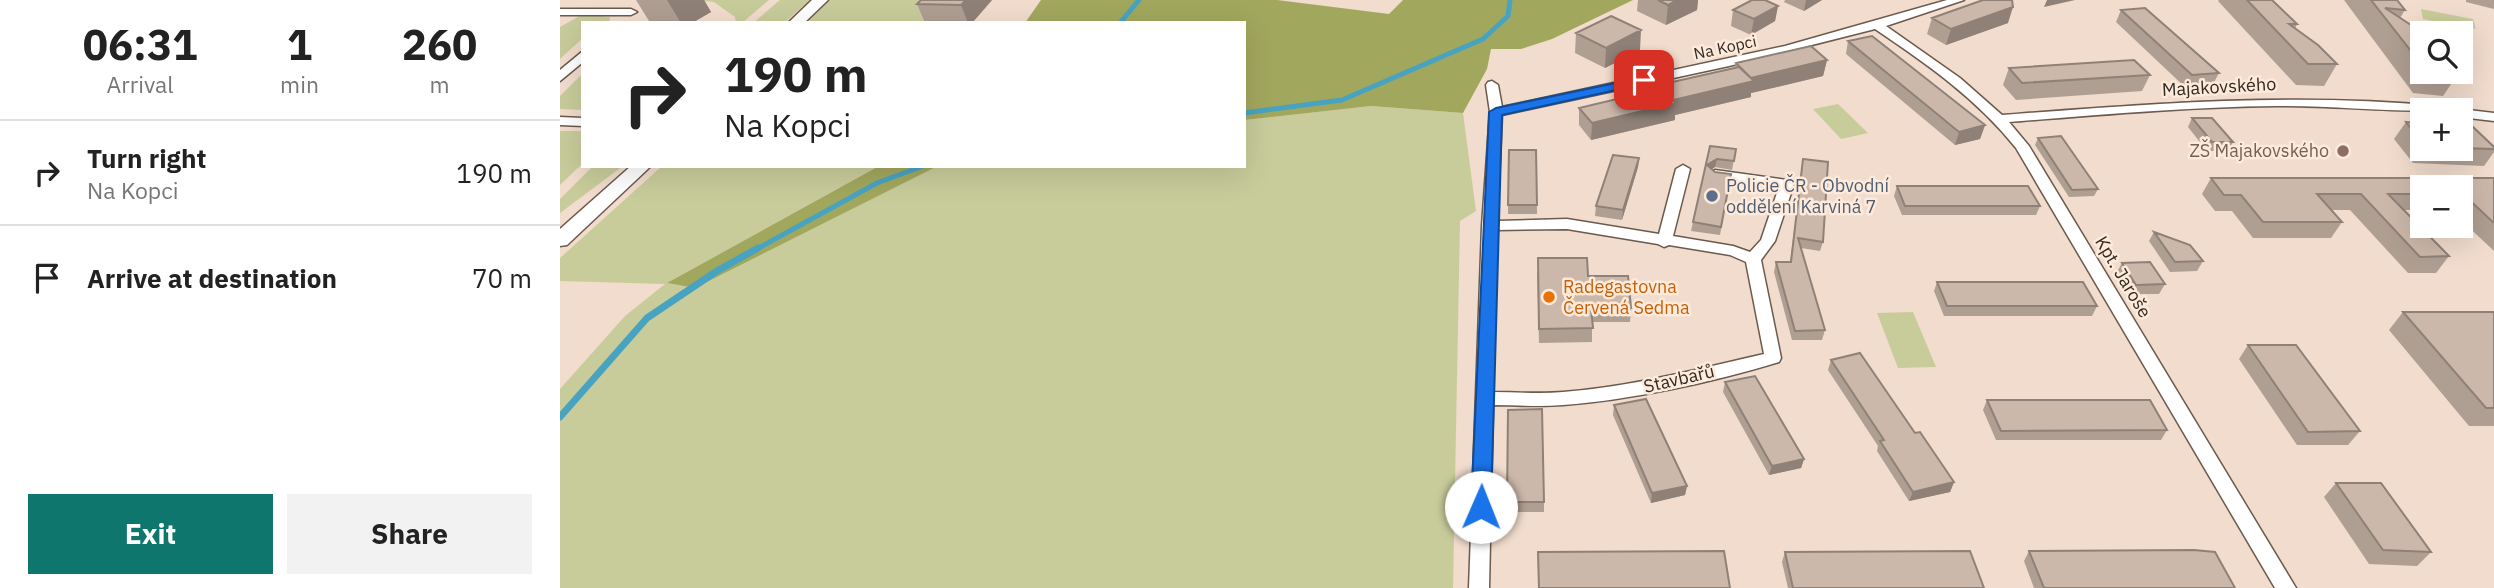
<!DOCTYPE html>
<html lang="en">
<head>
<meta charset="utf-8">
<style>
  body { margin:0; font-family:"IBM Plex Sans",sans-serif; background:#f2f2f2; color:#222; height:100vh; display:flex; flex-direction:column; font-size:26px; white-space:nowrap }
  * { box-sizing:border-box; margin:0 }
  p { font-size:23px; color:#767676 }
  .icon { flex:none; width:38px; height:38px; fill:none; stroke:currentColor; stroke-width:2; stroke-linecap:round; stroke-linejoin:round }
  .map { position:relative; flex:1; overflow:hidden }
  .panel { display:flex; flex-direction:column; background:#fff; width:560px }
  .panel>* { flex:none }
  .guide { position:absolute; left:21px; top:21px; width:665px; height:147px; border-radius:0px; box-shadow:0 7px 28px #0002; background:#fff; color:#222; overflow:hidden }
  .fabs { position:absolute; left:1850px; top:21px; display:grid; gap:14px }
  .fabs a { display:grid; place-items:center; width:63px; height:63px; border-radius:0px; background:#fff; box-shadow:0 7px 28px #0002; font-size:35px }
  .pin { position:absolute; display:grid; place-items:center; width:60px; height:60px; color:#fff; margin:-30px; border-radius:14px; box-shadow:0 4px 10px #0006 }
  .me { position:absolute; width:77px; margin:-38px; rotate:1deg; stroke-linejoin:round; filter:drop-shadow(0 0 5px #0008) }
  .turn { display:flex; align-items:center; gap:24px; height:147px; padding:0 28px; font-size:32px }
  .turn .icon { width:91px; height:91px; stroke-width:2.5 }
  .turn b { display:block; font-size:49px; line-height:60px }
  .eta { display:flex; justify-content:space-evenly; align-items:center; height:119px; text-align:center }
  .eta b { font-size:42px; font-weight:700; line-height:49px }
  .primary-button { display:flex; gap:14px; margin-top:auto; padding:14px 28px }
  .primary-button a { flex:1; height:80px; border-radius:0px; background:#0f766e; color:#fff; font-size:28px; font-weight:700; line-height:80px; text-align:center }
  .primary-button a+a { background:#f2f2f2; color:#222 }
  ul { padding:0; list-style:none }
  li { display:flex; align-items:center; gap:21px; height:105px; padding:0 28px; border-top:2px solid #e0e0e0 }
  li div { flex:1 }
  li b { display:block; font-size:26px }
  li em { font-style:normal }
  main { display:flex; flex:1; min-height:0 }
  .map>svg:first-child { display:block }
  .green { fill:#c8cc9b }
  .forest { fill:#a2a75e }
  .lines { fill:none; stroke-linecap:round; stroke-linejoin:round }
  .stream-far1 { stroke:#48a3c1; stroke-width:5 }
  .stream { stroke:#48a3c1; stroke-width:7 }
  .minor-casing { stroke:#6b5a4d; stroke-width:3 }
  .tertiary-casing { stroke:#6b5a4d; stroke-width:3 }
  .minor { fill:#fff; fill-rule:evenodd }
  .tertiary { fill:#fff; fill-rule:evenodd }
  .wall { fill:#af9e92 }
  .shaded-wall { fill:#8f8177 }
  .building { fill:#ccb8aa; stroke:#8f8177; stroke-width:2 }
  .route { fill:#1a73e8; stroke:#114b97; stroke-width:2 }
  .education-dot { fill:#8d6e63; stroke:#feeada; stroke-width:2.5 }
  .service-dot { fill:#5c6f8a; stroke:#feeada; stroke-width:2.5 }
  .food-dot { fill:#e8710a; stroke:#feeada; stroke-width:2.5 }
  .labels { text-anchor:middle; stroke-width:5; stroke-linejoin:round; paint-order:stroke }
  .far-street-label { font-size:16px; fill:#302923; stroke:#feeada }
  .street-label { font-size:18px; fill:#302923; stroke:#feeada }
  .education-label { font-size:18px; fill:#785e54; stroke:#feeada; text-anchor:end }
  .service-label { font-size:18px; fill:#4e5e75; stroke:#feeada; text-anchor:start }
  .food-label { font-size:18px; fill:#c56008; stroke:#feeada; text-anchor:start }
</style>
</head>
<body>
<main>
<section class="panel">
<div class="eta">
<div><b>06:31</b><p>Arrival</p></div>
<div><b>1</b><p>min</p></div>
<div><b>260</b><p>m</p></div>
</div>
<ul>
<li><svg class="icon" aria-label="right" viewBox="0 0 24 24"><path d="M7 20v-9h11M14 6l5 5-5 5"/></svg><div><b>Turn right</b><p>Na Kopci</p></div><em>190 m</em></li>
<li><svg class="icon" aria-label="arrive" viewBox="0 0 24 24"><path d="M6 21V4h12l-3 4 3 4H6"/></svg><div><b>Arrive at destination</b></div><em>70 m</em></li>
</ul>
<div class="primary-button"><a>Exit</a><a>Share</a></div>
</section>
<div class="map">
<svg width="1934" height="588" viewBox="0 0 1934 588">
  <rect width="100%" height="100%" fill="#f1dccd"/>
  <path class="green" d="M 136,0 L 209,0 L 182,23 L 176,23 L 175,17 L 154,2 Z
    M 220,0 L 250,0 L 224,23 L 193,23 Z
    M 269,0 L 382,0 L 361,23 L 244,23 Z
    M 1861,9 L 1913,19 L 1916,29 L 1863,19 Z
    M 23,14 L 50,17 L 49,23 L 23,23 L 23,38 L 0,59 L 0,27 Z
    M 23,73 L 23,110 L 0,109 L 0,96 Z
    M 1278,104 L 1308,133 L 1281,139 L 1253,109 Z
    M 811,106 L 903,113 L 916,211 L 900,221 L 893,588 L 0,588 L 0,389 L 65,316 L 105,284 L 0,281 L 0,258 L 102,166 L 319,166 L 107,283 L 135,288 L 378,166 L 684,166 L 684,120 Z
    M 0,131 L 23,131 L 23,163 L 0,185 Z
    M 33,166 L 63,166 L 0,213 L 0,199 Z
    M 1353,312 L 1376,367 L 1338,368 L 1317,313 Z"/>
  <path class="forest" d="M 481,0 L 717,0 L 829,14 L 843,0 L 1073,0 L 992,39 L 961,49 L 931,49 L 927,69 L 903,113 L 811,106 L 684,120 L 684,23 L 465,23 Z
    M 319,166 L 378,166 L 135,288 L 107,283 Z"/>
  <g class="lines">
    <path class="stream-far1" d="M 560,23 L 579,0
      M 684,113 L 782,100 L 923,39 L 948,16 L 950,0
      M 195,250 L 317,183 L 363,166"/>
    <path class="stream" d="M 0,417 L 87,318 L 157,271 L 198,248"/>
    <defs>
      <path id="minor" d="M 1387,0 L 1404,0 L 1326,26 L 1400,78 L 1442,115 C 1588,104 1733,92 1879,106 L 1885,110 C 1832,113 1773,105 1716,106 C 1627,107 1538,115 1449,122 L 1469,146 L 1736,588 L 1715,588 L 1456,148 C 1417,99 1367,64 1315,29 L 1169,66 L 942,115 L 937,221 L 1007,219 L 1099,234 L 1116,169 L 1123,165 L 1130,169 L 1113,236 L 1173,246 L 1190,252 L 1201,240 L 1219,187 L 1155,178 L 1148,174 L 1155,170 L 1227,180 L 1234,184 L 1215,241 L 1201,260 L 1221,358 L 1219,362 C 1153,382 1072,400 1003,405 C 979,407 956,405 933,405 L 929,588 L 909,588 L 922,226 L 930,112 L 926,85 L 928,82 L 932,81 L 938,85 L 942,107 L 1225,46 ZM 1007,229 L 1098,244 L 1104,247 L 1109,245 L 1170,255 L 1186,262 L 1204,354 C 1138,369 1071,387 1003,392 C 980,394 956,392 933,392 L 936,230 Z
        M 0,9 L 71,9 L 77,12 L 71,15 L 0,15 Z
        M 23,51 L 23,62 L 0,81 L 0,70 Z
        M 1900,109 L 1934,113 L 1934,121 L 1900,117 L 1900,110 L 1896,110 Z
        M 0,117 L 23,118 L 23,126 L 0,125 Z"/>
      <path id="tertiary" d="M 252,0 L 268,0 L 244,23 L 228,23 Z
        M 71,166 L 91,166 L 7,245 L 0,246 L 0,229 Z"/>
    </defs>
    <use href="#minor" class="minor-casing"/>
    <use href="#tertiary" class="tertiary-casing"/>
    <use href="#minor" class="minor"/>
    <use href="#tertiary" class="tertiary"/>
  </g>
  <path class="wall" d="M 76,0 L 144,0 L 151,12 L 132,23 L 98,23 L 89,21 Z
    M 361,0 L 432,0 L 412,23 L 365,23 L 357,4 Z
    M 1078,0 L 1138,0 L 1137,10 L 1106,25 L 1077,11 Z
    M 1225,0 L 1262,0 L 1244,11 L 1224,2 Z
    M 1659,0 L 1712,0 L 1737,24 L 1735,29 L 1777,64 L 1764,86 L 1736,85 L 1658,1 Z
    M 1784,0 L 1837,0 L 1845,10 L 1840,18 L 1862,36 L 1862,72 L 1895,72 L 1898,74 L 1883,96 L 1853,93 Z
    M 1906,0 L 1934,0 L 1934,9 L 1906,2 Z
    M 1218,6 L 1215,21 L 1191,35 L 1171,26 L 1173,10 Z
    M 1561,10 L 1659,73 L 1652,86 L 1626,88 L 1556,22 Z
    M 1372,18 L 1448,23 L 1386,45 L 1367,34 Z
    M 1016,33 L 1080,50 L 1045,68 L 1015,53 Z
    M 1288,41 L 1425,125 L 1420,139 L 1395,145 L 1286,54 Z
    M 1267,60 L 1263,76 L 1191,93 L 1191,97 L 1115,115 L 1115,120 L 1031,140 L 1019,125 L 1019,108 L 1099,89 L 1099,85 L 1175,67 L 1176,63 Z
    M 1449,68 L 1590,75 L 1582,91 L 1456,100 L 1443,85 Z
    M 1632,118 L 1673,142 L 1668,151 L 1647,151 L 1628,127 Z
    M 1846,122 L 1862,123 L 1862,149 L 1900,149 L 1900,124 L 1934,147 L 1934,152 L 1924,166 L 1853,163 L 1834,139 Z
    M 1478,138 L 1538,189 L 1534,196 L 1509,197 L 1475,145 Z
    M 1150,146 L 1176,149 L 1172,170 L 1155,167 L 1152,169 L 1155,172 L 1171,174 L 1160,235 L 1131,231 Z
    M 949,150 L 976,150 L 977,214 L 948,214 Z
    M 1079,158 L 1078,167 L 1062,220 L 1035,216 L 1036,206 Z
    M 1243,159 L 1263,242 L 1260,251 L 1241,248 L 1265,330 L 1262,340 L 1232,340 L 1214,272 L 1216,262 L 1230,262 Z
    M 1651,178 L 1934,178 L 1934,251 L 1900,219 L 1900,187 L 1862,187 L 1862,210 L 1844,210 L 1889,256 L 1876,273 L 1848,273 L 1790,210 L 1772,210 L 1782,222 L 1771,238 L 1693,238 L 1672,211 L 1655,211 L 1642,194 Z
    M 1337,186 L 1480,206 L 1476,215 L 1342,215 L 1334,196 Z
    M 1594,232 L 1643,261 L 1637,271 L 1610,272 L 1589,241 Z
    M 1562,263 L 1605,284 L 1599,294 L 1571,294 L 1557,272 Z
    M 977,272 L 1028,276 L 1071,308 L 1070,322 L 1032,322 L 1032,342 L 979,343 Z
    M 1377,282 L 1537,306 L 1532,316 L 1384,316 L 1374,291 Z
    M 1843,312 L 1934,312 L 1934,426 L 1909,426 L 1829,330 Z
    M 1688,345 L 1800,431 L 1788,445 L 1737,445 L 1679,359 Z
    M 1271,360 L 1355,433 L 1394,482 L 1390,492 L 1349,501 L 1317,451 L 1318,446 L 1268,370 Z
    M 1165,382 L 1244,459 L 1241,468 L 1209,475 L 1163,392 Z
    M 1427,400 L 1607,430 L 1601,440 L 1436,440 L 1423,410 Z
    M 1054,405 L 1127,486 L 1125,495 L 1091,503 L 1053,415 Z
    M 948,410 L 984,502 L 984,512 L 947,512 Z
    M 1776,483 L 1871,552 L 1857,566 L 1809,564 L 1764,497 Z
    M 1469,551 L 1675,588 L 1474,588 L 1464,561 Z
    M 1225,552 L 1424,588 L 1228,588 L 1222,562 Z"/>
  <path class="shaded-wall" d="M 107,0 L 144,0 L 151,12 L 132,23 L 121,23 Z
    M 406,0 L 432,0 L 412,23 L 408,23 L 401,5 Z
    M 1117,0 L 1138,0 L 1137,10 L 1106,25 L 1108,5 Z
    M 1246,0 L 1262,0 L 1244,11 Z
    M 1487,0 L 1515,0 L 1484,7 Z
    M 1218,6 L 1215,21 L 1191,35 L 1194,19 Z
    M 1453,7 L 1448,23 L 1386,45 L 1391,29 Z
    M 1081,30 L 1080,50 L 1045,68 L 1046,48 Z
    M 1267,60 L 1263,76 L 1191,93 L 1191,97 L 1115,115 L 1115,120 L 1031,140 L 1032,123 L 1191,78 Z
    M 1425,125 L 1420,139 L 1395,145 L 1399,132 Z
    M 1079,158 L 1078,167 L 1062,220 L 1063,210 Z
    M 1157,159 L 1155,167 L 1146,173 L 1147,165 Z
    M 1244,459 L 1241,468 L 1209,475 L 1212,466 Z
    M 1394,482 L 1390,492 L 1349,501 L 1353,492 Z
    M 1127,486 L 1125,495 L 1091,503 L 1092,493 Z"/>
  <path class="building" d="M 361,0 L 406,0 L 401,5 L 357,4 Z
    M 1098,0 L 1117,0 L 1108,5 Z
    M 1192,0 L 1205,0 L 1218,6 L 1194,19 L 1173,10 Z
    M 1423,0 L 1452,0 L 1453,7 L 1391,29 L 1372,18 Z
    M 1687,0 L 1712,0 L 1737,24 L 1729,24 L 1758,45 L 1777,64 L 1748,64 Z
    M 1811,0 L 1837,0 L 1845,10 L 1825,8 L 1854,27 L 1862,36 L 1862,65 Z
    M 1585,8 L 1659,73 L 1632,75 L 1561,10 Z
    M 1051,16 L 1081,30 L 1046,48 L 1016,33 Z
    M 1312,36 L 1425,125 L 1399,132 L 1288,41 Z
    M 1251,46 L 1267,60 L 1191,78 L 1176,63 Z
    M 1574,60 L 1590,75 L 1462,83 L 1449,68 Z
    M 1179,67 L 1194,81 L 1113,100 L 1116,103 L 1032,123 L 1019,108 L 1103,88 L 1099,85 Z
    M 1870,72 L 1895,72 L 1898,74 Z
    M 1632,118 L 1652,118 L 1673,142 L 1652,142 Z
    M 1846,122 L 1862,123 L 1862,143 Z
    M 1900,124 L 1911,125 L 1934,147 L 1934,149 L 1900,148 Z
    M 1501,136 L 1538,189 L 1512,190 L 1478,138 Z
    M 1150,146 L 1176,149 L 1174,161 L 1157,159 L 1147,165 L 1155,172 L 1171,174 L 1161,227 L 1133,222 Z
    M 949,150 L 976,150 L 977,205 L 948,205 Z
    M 1053,155 L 1079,158 L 1063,210 L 1036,206 Z
    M 1243,159 L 1268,162 L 1263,242 L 1238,238 L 1265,330 L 1235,331 L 1216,262 L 1231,262 Z
    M 1651,178 L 1934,178 L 1934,223 L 1903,194 L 1900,194 L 1900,187 L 1862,187 L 1862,194 L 1828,194 L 1889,256 L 1860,257 L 1801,194 L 1757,194 L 1782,222 L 1703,222 L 1681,195 L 1664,195 Z
    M 1337,186 L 1468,186 L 1480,206 L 1345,206 Z
    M 1594,232 L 1630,245 L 1643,261 L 1615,262 Z
    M 978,258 L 1027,258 L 1028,276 L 1068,276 L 1071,308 L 1031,308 L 1033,328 L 979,329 Z
    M 1590,262 L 1605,284 L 1576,285 L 1562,263 Z
    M 1377,282 L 1523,282 L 1537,306 L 1387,306 Z
    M 1843,312 L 1934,312 L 1934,408 L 1926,408 Z
    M 1688,345 L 1736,345 L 1800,431 L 1748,432 Z
    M 1300,353 L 1355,433 L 1360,432 L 1394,482 L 1353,492 L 1320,441 L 1324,440 L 1271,360 Z
    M 1195,376 L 1244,459 L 1212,466 L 1165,382 Z
    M 1086,399 L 1127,486 L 1092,493 L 1054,405 Z
    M 1427,400 L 1590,400 L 1607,430 L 1441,431 Z
    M 982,409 L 984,502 L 947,502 L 948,410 Z
    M 1776,483 L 1821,483 L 1871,552 L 1823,550 Z
    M 1634,550 L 1655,552 L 1675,588 L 1484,588 L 1469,551 Z
    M 1164,551 L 1170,588 L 979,588 L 978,552 Z
    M 1410,551 L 1424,588 L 1233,588 L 1225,552 Z"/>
  <path class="route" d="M 1084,77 L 1090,80 L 1088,83 L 942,115 L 931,507 L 928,512 L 921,515 L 914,512 L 911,507 L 929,112 L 936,108 Z"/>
  <circle class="education-dot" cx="1783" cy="151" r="7"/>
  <circle class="service-dot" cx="1152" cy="196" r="7"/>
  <circle class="food-dot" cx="989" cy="297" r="7"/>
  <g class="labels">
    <g class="far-street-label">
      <text transform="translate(1165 47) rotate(-12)" y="6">Na Kopci</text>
    </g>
    <g class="street-label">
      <text transform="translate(1659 87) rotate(-3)" y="6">Majakovského</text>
      <text transform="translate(1563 277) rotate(59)" y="6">Kpt. Jaroše</text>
      <text transform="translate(1119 379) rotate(-13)" y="6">Stavbařů</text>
    </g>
    <g class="education-label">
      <text x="1769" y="157">ZŠ Majakovského</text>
    </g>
    <g class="service-label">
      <text x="1166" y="192">Policie ČR - Obvodní<tspan x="1166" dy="21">oddělení Karviná 7</tspan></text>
    </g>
    <g class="food-label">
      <text x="1003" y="293">Radegastovna<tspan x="1003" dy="21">Červená Sedma</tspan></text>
    </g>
  </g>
</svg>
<div class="fabs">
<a><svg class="icon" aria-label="search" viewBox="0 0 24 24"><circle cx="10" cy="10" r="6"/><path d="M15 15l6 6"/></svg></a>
<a>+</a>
<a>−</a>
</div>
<div class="pin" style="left:1084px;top:80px;background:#d93025"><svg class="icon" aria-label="arrive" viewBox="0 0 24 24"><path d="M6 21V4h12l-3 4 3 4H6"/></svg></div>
<svg class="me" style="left:921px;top:507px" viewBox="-20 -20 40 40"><circle r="19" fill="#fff"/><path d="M0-13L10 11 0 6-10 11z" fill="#1a73e8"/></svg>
<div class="guide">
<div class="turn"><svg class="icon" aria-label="right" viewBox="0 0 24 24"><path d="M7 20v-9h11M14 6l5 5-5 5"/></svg><div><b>190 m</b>Na Kopci</div></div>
</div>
</div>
</main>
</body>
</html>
